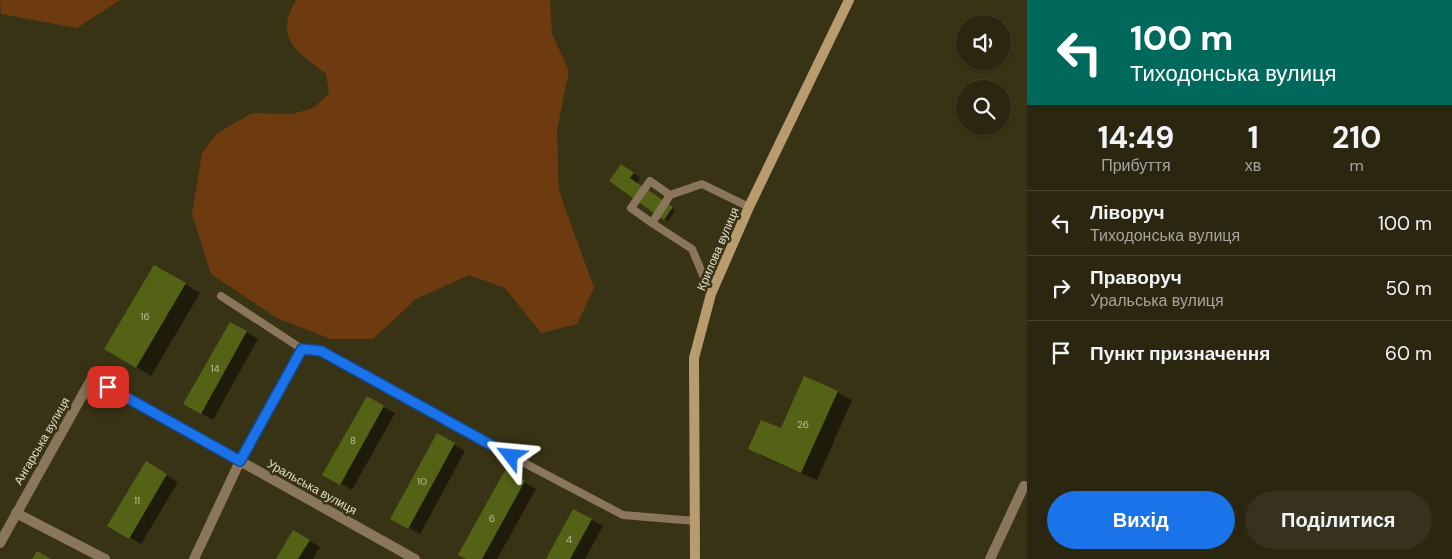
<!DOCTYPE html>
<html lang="uk">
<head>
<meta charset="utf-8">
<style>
  body { margin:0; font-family:"DM Sans",sans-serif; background:#37321e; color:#f1f3f6; height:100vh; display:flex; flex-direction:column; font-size:19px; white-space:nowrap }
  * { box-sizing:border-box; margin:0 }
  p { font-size:16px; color:#a6a59f }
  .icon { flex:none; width:28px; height:28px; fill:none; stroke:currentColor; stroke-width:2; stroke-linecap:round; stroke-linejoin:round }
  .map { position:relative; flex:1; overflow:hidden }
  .sheet { display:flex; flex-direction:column; background:#2b2610; width:425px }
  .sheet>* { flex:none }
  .banner { background:#00695c; color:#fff; overflow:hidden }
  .buttons { position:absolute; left:956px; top:15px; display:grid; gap:10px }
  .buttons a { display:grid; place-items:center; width:55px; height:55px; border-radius:50%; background:#2b2610; box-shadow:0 1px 4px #0004,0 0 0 1px #474330; font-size:25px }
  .pin { position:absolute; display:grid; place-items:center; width:42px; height:42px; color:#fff; margin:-21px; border-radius:10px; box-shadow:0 2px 8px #0006 }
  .me { position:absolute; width:55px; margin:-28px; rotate:299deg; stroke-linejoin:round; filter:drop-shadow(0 0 4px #0008) }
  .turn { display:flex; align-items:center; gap:18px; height:105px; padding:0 20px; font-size:22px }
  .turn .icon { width:65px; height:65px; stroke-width:2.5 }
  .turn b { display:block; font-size:35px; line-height:42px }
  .eta { display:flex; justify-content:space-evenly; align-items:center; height:85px; text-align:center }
  .eta b { font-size:30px; font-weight:700; line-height:35px }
  .button { display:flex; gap:10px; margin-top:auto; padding:10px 20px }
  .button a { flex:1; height:58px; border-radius:30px; background:#1a73e8; color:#fff; font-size:20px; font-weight:700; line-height:58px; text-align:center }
  .button a+a { background:#37321e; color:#f1f3f6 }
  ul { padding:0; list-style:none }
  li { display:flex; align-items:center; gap:15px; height:65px; padding:0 20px; border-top:1px solid #474330 }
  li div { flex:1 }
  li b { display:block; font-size:19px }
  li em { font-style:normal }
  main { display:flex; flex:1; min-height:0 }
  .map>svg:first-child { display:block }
  .green { fill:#6e3a10 }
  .shadow { fill:#0007 }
  .building { fill:#546216 }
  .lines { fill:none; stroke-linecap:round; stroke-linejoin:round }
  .lane { stroke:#89765b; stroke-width:8 }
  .street { stroke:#89765b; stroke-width:10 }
  .secondary { stroke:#b99b70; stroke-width:10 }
  .route-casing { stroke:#114b97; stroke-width:12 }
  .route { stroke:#1a73e8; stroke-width:9 }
  .labels { text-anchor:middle; stroke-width:5; stroke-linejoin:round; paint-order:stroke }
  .number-label { font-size:10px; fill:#bdbe9e }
  .street-label { font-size:12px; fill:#e0ddcb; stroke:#393315 }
</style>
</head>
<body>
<main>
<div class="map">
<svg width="1027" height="559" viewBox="0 0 1027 559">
  <rect width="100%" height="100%" fill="#393315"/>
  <path class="green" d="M 0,0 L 120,0 L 77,28 L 1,14 Z
    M 296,0 L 550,0 L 552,34 L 569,71 L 557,130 L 559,191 L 594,288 L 577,324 L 541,333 L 505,288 L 469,275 L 416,299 L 373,339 L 331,339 L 277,318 L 211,274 L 192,214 L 202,153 L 216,134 L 252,113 L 293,114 L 313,108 L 329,94 L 326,74 C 298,52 273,39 296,0 Z"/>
  <path class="shadow" d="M 629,170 L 640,178 L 637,183 L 675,210 L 668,221 L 610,181 Z
    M 154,266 L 200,293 L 151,376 L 106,349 Z
    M 230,323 L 258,339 L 213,420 L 185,404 Z
    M 837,392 L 852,400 L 817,480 L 764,457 L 750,448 L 781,430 Z
    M 367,398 L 395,413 L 352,490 L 324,474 Z
    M 437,435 L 465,451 L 420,534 L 392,519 Z
    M 146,463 L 178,482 L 141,544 L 109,525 Z
    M 506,472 L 536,489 L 497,559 L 468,559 Z
    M 574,510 L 603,526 L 585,559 L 547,559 Z
    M 293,531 L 320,547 L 313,559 L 277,559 Z"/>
  <path class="building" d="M 621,164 L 634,173 L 630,178 L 673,207 L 664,220 L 609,181 Z
    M 154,265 L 186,283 L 136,368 L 104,349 Z
    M 230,322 L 247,331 L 201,414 L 183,404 Z
    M 804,376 L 838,391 L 801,473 L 748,449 L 761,420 L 781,428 Z
    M 367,396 L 384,406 L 340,485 L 322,475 Z
    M 437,433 L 455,443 L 408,529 L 390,519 Z
    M 146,461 L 167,474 L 129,539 L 107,526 Z
    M 505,470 L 525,481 L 482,559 L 466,559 L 458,555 Z
    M 573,509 L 592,519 L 570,559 L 546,559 Z
    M 293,530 L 310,540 L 298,559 L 276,559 Z
    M 37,551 L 51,559 L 32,559 Z"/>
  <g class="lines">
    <path class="lane" d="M 652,223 L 631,208 L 650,181 L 670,195
      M 711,294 L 692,249 L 652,223 L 670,195 L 702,184 L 749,207
      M 221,296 L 302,349 L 321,351 L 511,456 L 623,515 L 695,521"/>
    <path class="street" d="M 16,513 L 105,559
      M 0,543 L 92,378 L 415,559
      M 194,559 L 240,461 L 302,349
      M 990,559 L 1024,486"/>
    <path class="secondary" d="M 695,559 L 694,358 L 711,294 L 749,207 L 849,0"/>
  </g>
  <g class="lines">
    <defs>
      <path id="route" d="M 108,387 L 240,461 L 302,349 L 321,351 L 511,456"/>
    </defs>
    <use href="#route" class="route-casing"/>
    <use href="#route" class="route"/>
  </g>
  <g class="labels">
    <g class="number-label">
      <text x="145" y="320">16</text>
      <text x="215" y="372">14</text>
      <text x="803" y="428">26</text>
      <text x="353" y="444">8</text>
      <text x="422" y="485">10</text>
      <text x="137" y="504">11</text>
      <text x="492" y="522">6</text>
      <text x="569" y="543">4</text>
    </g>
    <g class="street-label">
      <text transform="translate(718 249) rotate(-67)" y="4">Крилова вулиця</text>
      <text transform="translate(42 441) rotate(-60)" y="4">Ангарська вулиця</text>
      <text transform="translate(312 487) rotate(29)" y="4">Уральська вулиця</text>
    </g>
  </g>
</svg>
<div class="buttons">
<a><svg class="icon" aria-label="sound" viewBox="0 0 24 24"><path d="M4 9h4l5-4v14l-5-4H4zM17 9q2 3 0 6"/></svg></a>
<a><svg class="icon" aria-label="search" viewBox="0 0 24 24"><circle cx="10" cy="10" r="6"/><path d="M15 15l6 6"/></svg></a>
</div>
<div class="pin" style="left:108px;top:387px;background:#d93025"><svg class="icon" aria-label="arrive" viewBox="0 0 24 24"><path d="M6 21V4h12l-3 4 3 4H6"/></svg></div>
<svg class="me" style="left:511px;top:456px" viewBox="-20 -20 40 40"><path d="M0-17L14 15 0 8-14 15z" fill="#1a73e8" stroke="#fff" stroke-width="4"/></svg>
</div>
<section class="sheet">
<div class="banner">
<div class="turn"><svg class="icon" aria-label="left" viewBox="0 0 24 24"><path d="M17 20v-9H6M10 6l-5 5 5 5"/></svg><div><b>100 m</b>Тиходонська вулиця</div></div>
</div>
<div class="eta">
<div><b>14:49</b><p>Прибуття</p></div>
<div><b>1</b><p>хв</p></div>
<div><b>210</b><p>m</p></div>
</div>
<ul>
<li><svg class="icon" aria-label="left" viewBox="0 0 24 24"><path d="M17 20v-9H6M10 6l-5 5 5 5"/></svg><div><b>Ліворуч</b><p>Тиходонська вулиця</p></div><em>100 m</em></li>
<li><svg class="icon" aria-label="right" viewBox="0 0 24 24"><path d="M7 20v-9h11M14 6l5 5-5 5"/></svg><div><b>Праворуч</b><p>Уральська вулиця</p></div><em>50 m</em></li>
<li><svg class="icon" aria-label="arrive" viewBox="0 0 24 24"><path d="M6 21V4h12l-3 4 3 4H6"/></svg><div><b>Пункт призначення</b></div><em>60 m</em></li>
</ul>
<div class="button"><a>Вихід</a><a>Поділитися</a></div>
</section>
</main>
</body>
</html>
